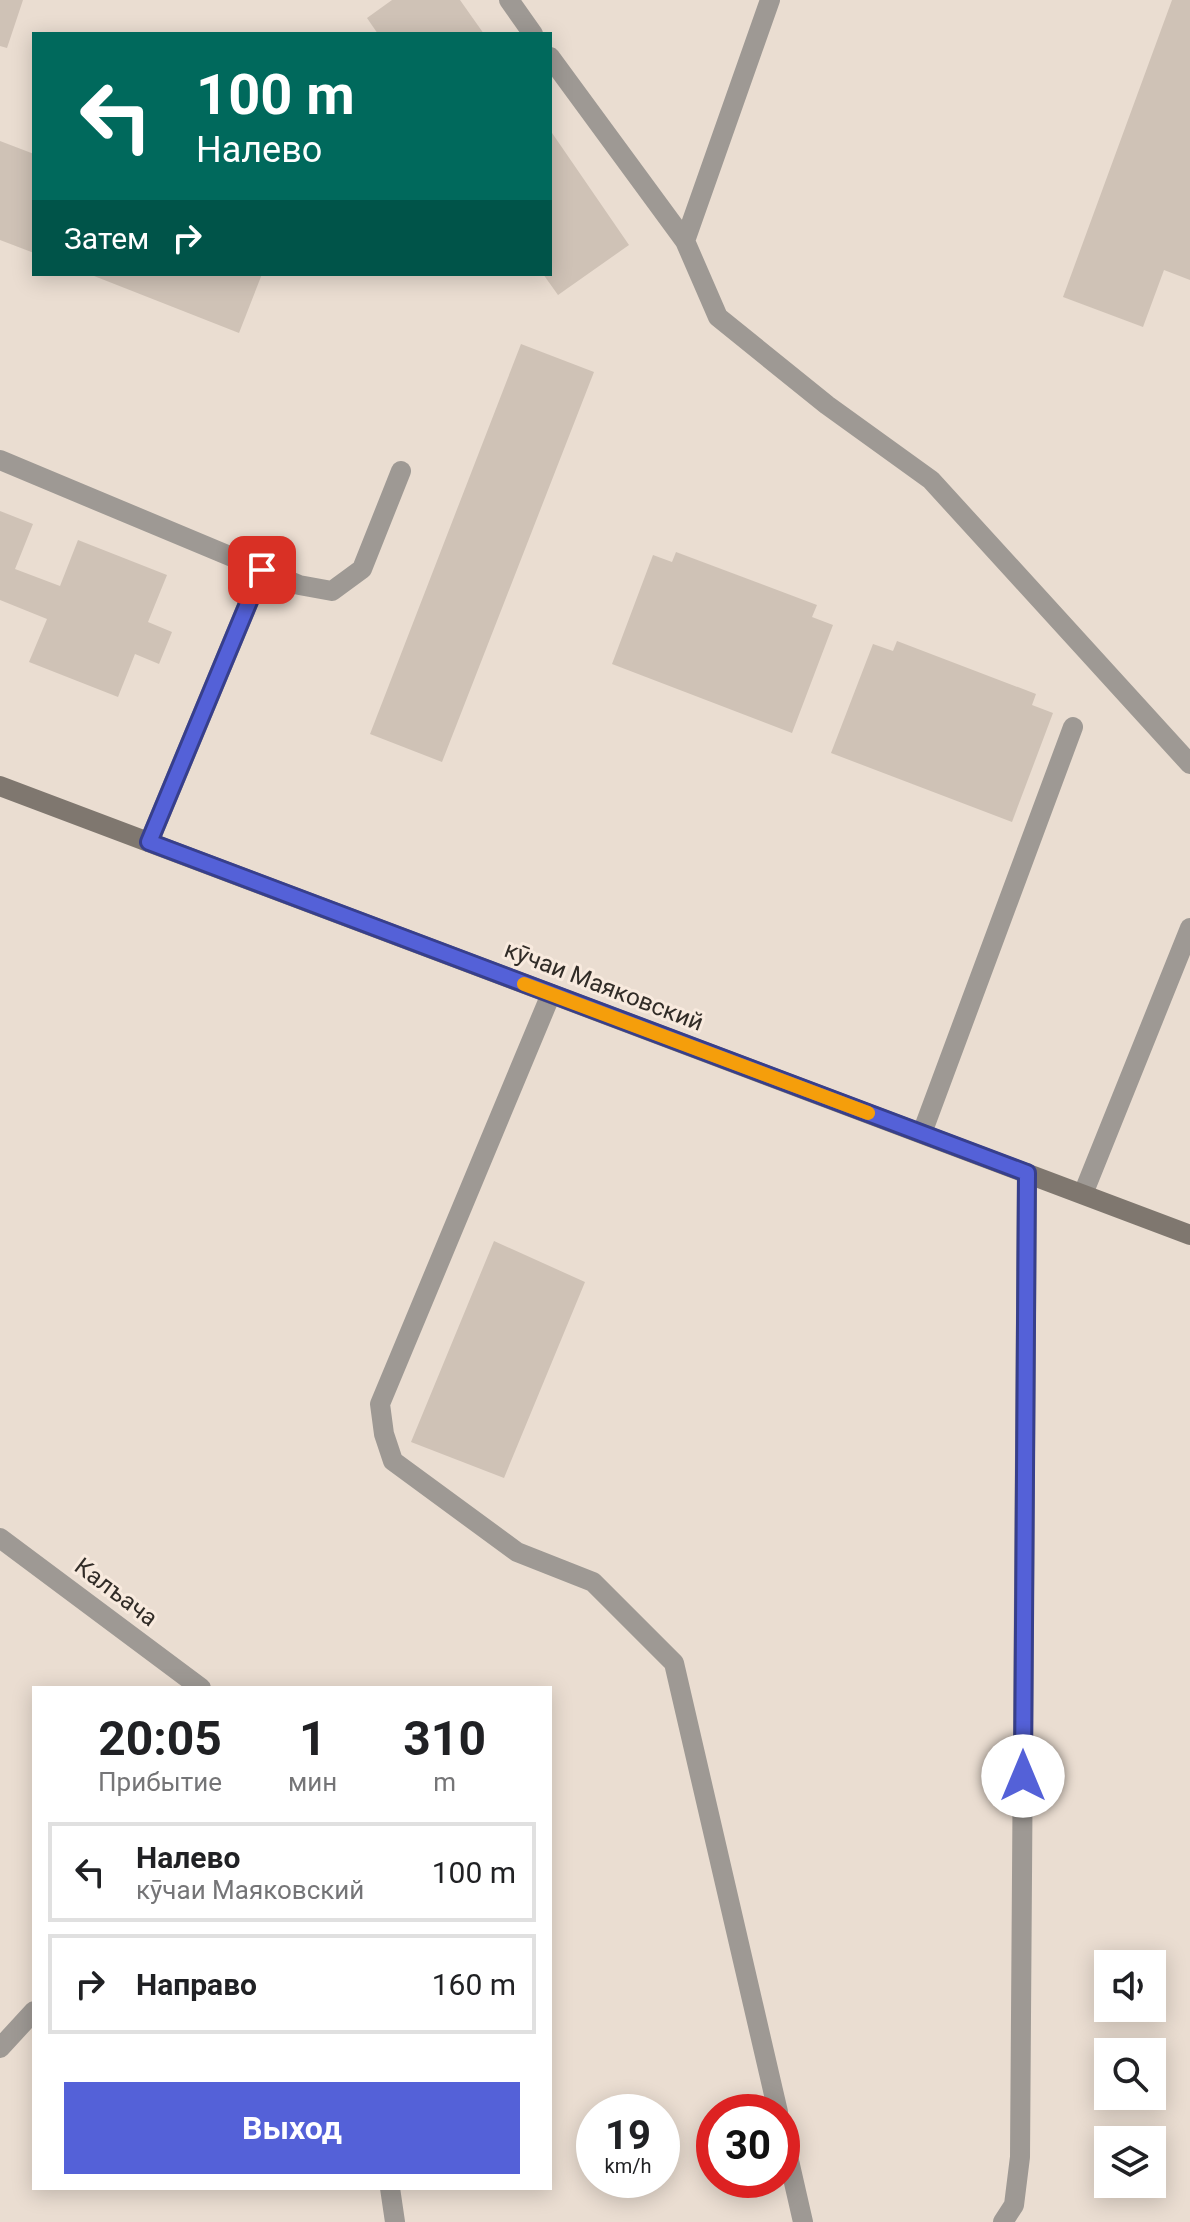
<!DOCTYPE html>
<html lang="ru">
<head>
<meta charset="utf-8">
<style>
  body { margin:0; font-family:Roboto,sans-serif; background:#f2f2f2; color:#202124; height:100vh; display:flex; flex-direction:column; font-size:30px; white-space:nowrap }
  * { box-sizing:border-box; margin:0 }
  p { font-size:26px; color:#757577 }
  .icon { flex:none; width:44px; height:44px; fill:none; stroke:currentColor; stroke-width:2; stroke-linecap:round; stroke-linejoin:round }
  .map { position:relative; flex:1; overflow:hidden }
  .sheet { position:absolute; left:32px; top:1686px; width:520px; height:504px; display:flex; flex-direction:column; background:#fff; border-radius:0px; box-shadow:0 4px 20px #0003 }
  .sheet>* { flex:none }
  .banner { position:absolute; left:32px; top:32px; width:520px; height:244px; border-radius:0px; box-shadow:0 4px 20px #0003; background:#00695c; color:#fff; overflow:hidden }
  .fabs { position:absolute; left:1094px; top:1950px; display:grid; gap:16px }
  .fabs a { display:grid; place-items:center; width:72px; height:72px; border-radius:0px; background:#fff; box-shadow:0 4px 20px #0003; font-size:40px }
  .speed { position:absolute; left:576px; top:2094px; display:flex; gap:16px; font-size:40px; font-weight:700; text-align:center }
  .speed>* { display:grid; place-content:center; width:104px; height:104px; border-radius:50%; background:#fff; box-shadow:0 4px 20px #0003; line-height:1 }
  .speed small { font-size:20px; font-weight:400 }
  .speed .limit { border:12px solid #d22; background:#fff; color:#111 }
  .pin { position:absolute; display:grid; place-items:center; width:68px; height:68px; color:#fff; margin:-34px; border-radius:16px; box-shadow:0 4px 12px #0006 }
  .me { position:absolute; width:88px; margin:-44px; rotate:0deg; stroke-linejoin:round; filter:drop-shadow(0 0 6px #0008) }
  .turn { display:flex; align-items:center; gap:28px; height:168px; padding:0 32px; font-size:36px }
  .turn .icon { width:104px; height:104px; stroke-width:2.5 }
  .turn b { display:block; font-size:56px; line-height:68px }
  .then { display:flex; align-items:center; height:76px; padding:0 32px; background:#0003; gap:16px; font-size:30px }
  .eta { display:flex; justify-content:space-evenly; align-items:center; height:136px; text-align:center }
  .eta b { font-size:48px; font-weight:700; line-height:56px }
  .primary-button { display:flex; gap:16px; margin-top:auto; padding:16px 32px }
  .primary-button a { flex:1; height:92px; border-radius:0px; background:#5461d8; color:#fff; font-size:32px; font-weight:700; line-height:92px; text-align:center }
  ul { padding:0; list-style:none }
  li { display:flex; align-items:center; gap:24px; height:100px; margin:0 16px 12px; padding:0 16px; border:4px solid #e0e0e0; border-radius:0px }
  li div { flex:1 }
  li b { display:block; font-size:30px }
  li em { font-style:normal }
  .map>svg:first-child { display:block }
  .building { fill:#cfc2b6 }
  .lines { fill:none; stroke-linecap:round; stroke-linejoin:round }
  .lane { stroke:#9e9994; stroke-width:20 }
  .street { stroke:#9e9994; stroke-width:20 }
  .secondary { stroke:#7f776f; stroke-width:20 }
  .route-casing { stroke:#373f8c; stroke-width:20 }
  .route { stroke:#5461d8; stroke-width:14 }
  .slow { stroke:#f59e0b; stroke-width:14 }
  .labels { text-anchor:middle; stroke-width:6; stroke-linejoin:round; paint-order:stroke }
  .street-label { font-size:24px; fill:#312c27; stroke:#f8eade }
</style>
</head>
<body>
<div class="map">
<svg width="1190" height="2222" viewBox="0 0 1190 2222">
  <rect width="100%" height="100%" fill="#eaddd1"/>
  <path class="building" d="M 0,0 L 23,0 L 7,48 L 0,46 Z
    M 392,0 L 460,0 L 484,34 L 378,34 L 367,18 Z
    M 1172,0 L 1190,0 L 1190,280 L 1164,270 L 1143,327 L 1063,297 Z
    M 550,130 L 629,245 L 558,295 L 543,274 L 550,274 Z
    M 0,141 L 34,154 L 34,253 L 0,240 Z
    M 89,274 L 262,274 L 239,333 Z
    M 521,344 L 594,372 L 442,762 L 370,734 Z
    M 0,511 L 33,524 L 15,569 L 60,586 L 78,540 L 167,575 L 148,622 L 172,632 L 159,664 L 135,654 L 118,697 L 29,662 L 47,619 L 0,600 Z
    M 676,552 L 817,605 L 812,617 L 833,625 L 792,733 L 612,664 L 653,555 L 672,562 Z
    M 897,641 L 1036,694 L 1032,705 L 1053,713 L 1012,822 L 831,753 L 873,644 L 893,651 Z
    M 494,1241 L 585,1282 L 504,1478 L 411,1442 Z"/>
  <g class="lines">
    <path class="lane" d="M 0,460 L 299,585 L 332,591 L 362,569 L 401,471
      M 149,842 L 262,570"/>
    <path class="street" d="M 509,0 L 533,34
      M 550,57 L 685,241 L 718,317 L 827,405 L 931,480 L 1190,764
      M 685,241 L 770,0
      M 551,994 L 380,1404 L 384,1434 L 393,1461 L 517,1552 L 593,1582 L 674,1663 L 778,2112
      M 922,1133 L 1073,727
      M 1083,1194 L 1190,928
      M 0,1538 L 201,1688
      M 0,2048 L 34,2011
      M 782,2130 L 803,2222
      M 390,2188 L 395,2222
      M 1003,2222 L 1014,2205 L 1020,2157 L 1027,1173"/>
    <path class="secondary" d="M 0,786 L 1190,1235"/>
  </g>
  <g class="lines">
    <defs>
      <path id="route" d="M 262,570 L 149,842 L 1027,1173 L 1023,1776"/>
    </defs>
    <use href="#route" class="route-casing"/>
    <use href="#route" class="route"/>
    <path class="slow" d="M 524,984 L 868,1113"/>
  </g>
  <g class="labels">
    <g class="street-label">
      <text transform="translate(604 986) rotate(21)" y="8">кӯчаи Маяковский</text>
      <text transform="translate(116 1592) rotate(37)" y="8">Калъача</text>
    </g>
  </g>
</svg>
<div class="fabs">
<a><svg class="icon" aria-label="sound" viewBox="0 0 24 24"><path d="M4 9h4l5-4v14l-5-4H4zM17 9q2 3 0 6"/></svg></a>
<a><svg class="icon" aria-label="search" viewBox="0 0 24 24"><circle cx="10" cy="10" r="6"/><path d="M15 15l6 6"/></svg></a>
<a><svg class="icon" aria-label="layers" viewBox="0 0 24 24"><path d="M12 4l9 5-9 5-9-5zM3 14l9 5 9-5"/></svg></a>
</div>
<div class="speed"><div>19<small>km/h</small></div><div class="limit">30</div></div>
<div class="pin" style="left:262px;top:570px;background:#d93025"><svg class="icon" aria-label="arrive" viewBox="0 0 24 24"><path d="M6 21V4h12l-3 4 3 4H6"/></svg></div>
<svg class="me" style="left:1023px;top:1776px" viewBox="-20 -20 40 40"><circle r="19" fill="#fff"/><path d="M0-13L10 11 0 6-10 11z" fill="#5461d8"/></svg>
<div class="banner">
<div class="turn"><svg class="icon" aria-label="left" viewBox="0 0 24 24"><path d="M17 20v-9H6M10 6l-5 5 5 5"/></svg><div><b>100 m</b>Налево</div></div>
<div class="then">Затем<svg class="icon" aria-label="right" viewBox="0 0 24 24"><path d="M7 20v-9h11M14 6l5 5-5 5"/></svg></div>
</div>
<section class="sheet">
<div class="eta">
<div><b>20:05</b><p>Прибытие</p></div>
<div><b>1</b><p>мин</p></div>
<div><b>310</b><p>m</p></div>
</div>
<ul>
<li><svg class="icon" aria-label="left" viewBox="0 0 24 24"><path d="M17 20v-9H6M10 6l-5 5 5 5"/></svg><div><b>Налево</b><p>кӯчаи Маяковский</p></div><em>100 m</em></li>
<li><svg class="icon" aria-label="right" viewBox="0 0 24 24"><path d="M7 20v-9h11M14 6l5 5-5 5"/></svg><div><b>Направо</b></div><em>160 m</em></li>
</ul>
<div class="primary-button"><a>Выход</a></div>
</section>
</div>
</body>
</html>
